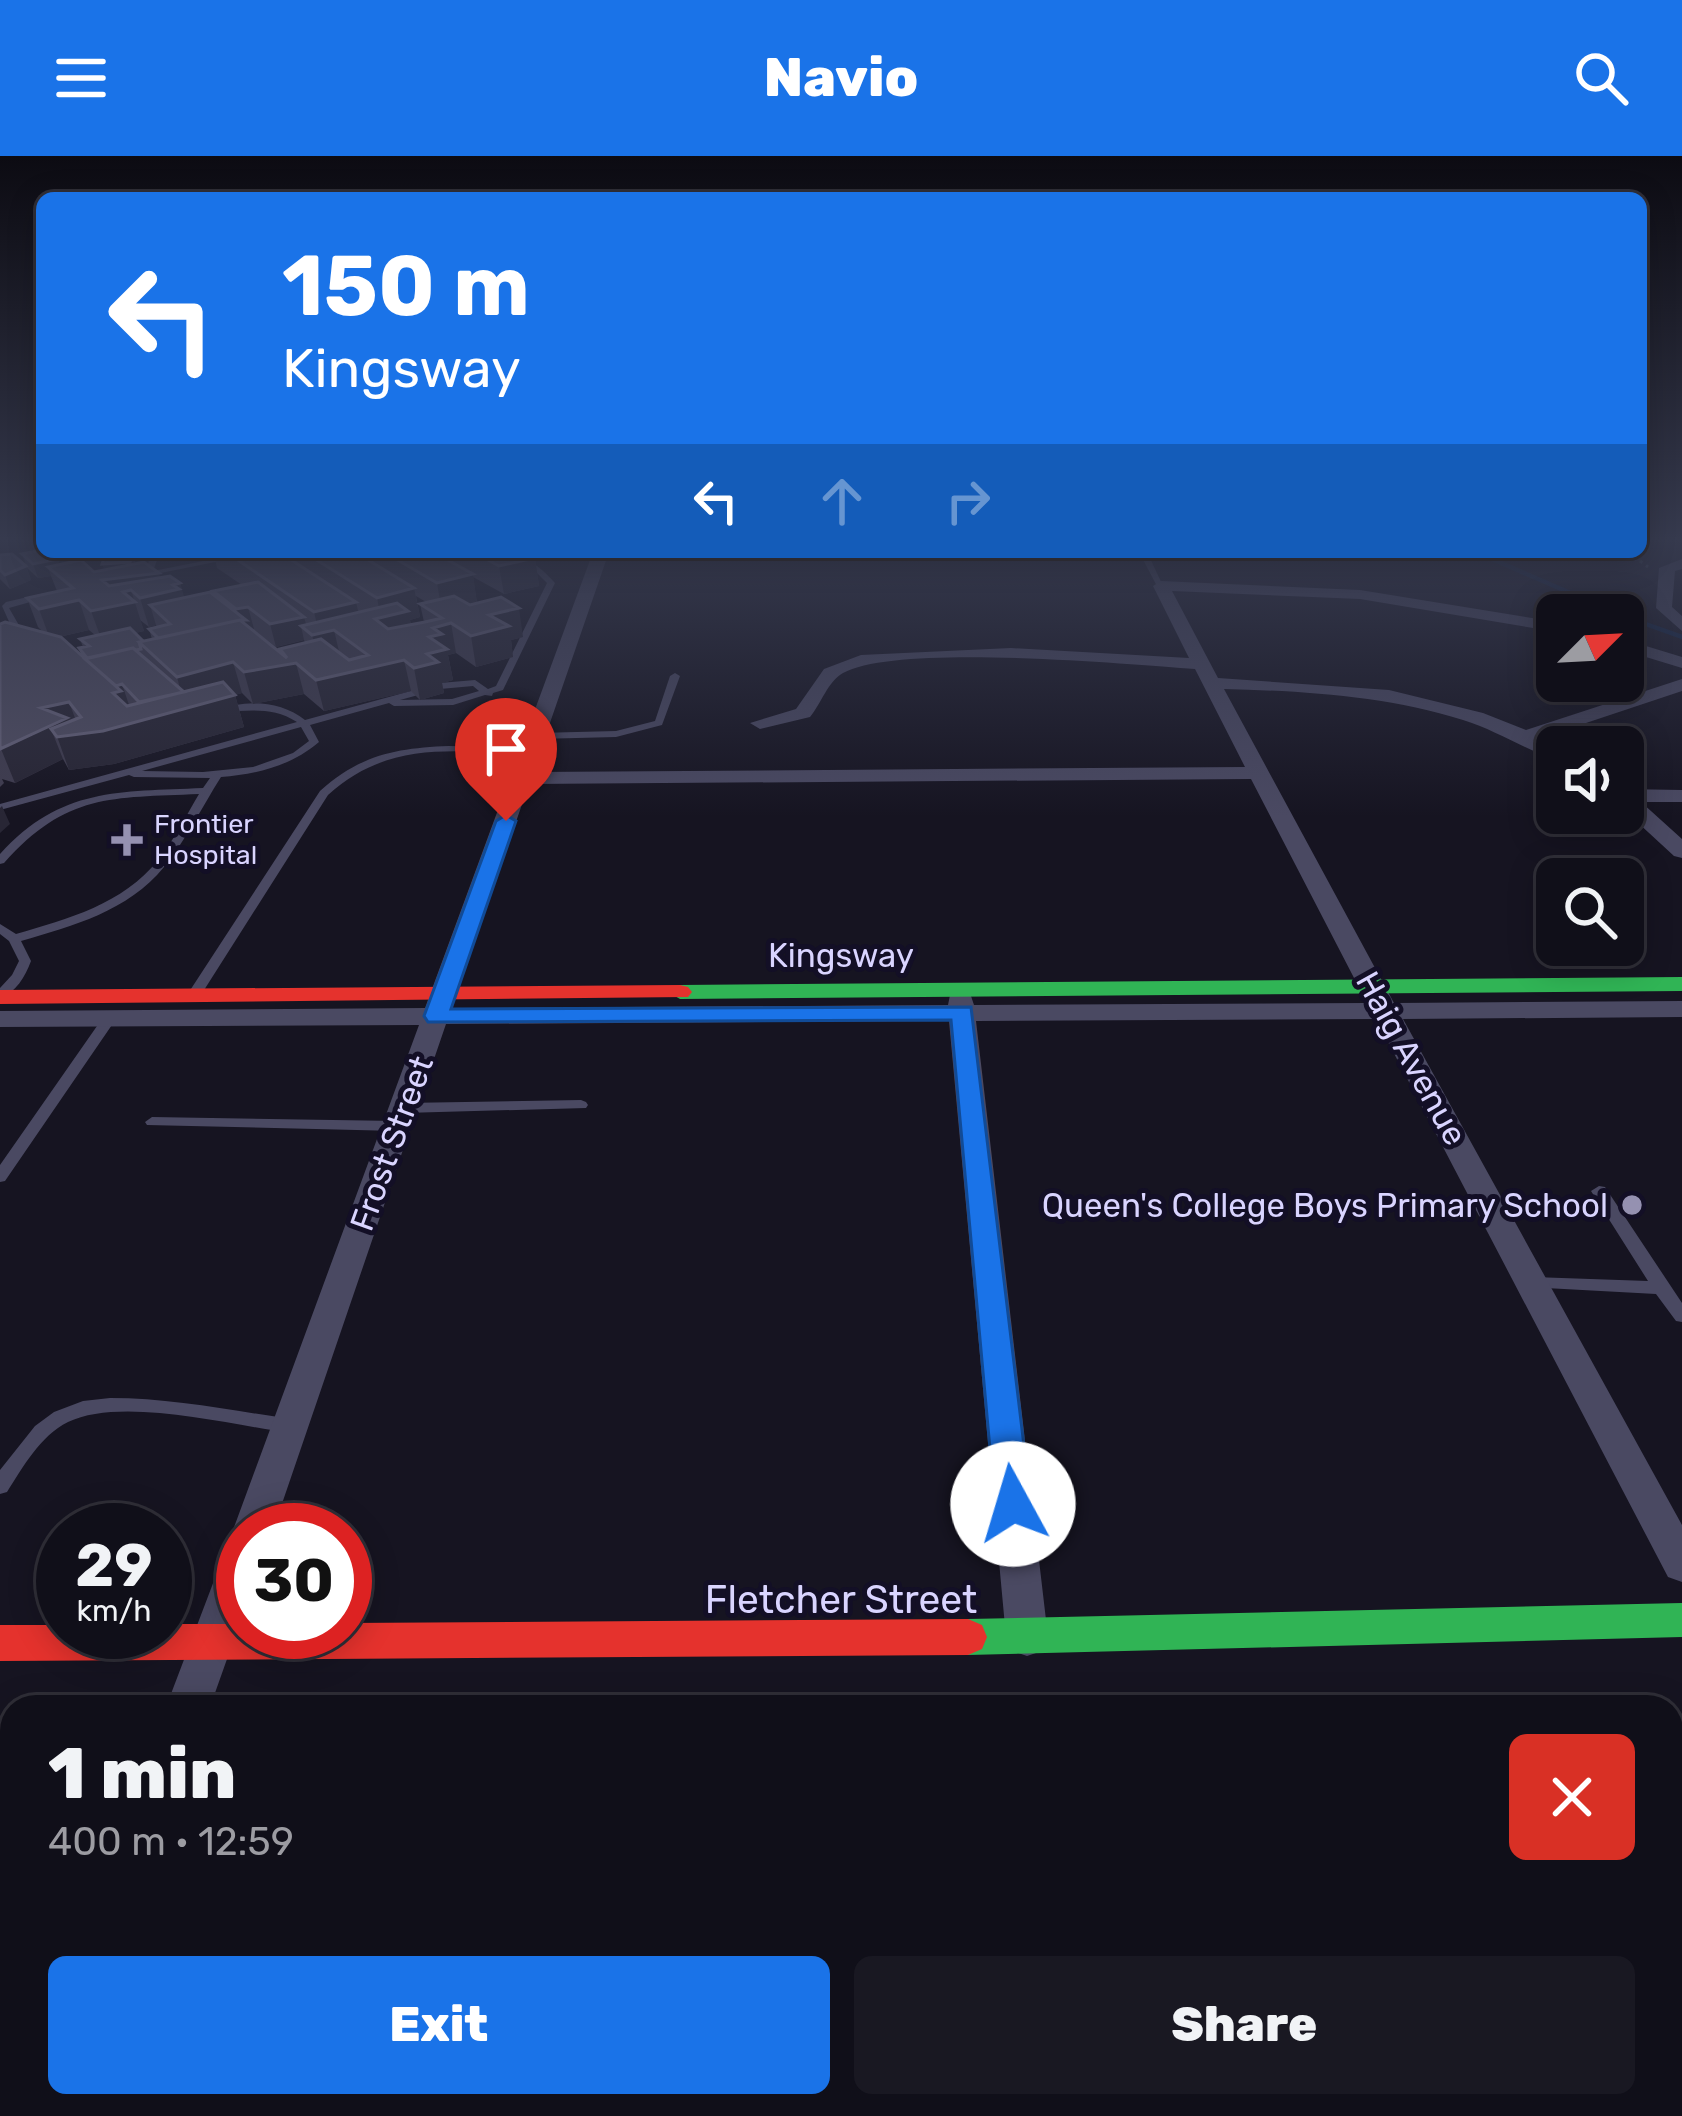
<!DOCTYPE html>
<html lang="en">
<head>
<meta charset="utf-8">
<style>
  body { margin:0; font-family:Rubik,sans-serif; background:#191822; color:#f1f3f6; height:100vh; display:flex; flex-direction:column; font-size:45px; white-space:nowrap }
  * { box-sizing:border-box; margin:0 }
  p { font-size:39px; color:#9c9ca2 }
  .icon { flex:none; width:66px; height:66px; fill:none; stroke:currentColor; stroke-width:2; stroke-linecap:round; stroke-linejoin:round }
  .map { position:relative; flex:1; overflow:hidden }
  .side { position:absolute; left:0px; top:1539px; width:1683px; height:423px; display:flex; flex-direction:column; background:#100f19; border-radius:36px 36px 0 0; box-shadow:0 6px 30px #0003,0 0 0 3px #302f38 }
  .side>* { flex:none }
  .guide { position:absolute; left:36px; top:36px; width:1611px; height:366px; border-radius:18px; box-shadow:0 6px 30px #0003,0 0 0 3px #302f38; background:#1a73e8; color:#fff; overflow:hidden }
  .needle { width:78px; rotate:66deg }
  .controls { position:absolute; left:1536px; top:438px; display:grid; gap:24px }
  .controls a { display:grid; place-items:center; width:108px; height:108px; border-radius:18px; background:#100f19; box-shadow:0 6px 30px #0003,0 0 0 3px #302f38; font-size:60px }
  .speed { position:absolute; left:36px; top:1347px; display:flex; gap:24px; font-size:60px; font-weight:700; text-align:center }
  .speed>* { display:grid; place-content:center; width:156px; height:156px; border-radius:50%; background:#100f19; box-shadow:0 6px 30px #0003,0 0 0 3px #302f38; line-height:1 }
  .speed small { font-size:30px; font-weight:400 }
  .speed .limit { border:18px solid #d22; background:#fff; color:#111 }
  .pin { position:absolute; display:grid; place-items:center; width:102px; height:102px; color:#fff; margin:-123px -51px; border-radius:50% 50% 50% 0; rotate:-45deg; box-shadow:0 0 12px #0007 }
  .pin .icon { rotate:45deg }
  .me { position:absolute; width:132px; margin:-66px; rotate:354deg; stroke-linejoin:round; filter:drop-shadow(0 0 9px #0008) }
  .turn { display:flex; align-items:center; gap:42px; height:252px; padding:0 48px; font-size:54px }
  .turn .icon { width:156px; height:156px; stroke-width:2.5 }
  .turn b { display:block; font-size:84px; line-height:102px }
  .lanes { display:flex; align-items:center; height:114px; padding:0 48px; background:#0003; justify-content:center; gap:60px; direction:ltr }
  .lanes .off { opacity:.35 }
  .round { display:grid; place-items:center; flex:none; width:126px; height:126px; border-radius:18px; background:#191822 }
  .overview { display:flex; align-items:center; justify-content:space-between; height:204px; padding:0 48px }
  h1 { font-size:72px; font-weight:800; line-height:90px }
  .cta { display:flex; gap:24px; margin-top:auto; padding:24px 48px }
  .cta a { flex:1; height:138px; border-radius:18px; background:#1a73e8; color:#fff; font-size:48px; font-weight:800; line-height:138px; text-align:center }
  .cta a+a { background:#191822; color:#f1f3f6 }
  header { display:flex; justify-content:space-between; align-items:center; height:156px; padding:0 48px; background:#1a73e8; color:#fff; font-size:54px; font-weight:800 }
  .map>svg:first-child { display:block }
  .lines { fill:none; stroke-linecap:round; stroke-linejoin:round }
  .stream { stroke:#0d2144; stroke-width:4.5 }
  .path { stroke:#44505f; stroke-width:3; stroke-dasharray:3 4.5; stroke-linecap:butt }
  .lane { fill:#4a4962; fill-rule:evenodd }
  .street { fill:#4a4962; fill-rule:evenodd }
  .fast { fill:#30b455; fill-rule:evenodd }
  .jam { fill:#e5322d; fill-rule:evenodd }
  .wall { fill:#403d50; fill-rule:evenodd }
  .shaded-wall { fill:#282635 }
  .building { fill:#504e63; stroke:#66637b; stroke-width:3 }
  .route { fill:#1a73e8; stroke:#114b97; stroke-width:3 }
  .poi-dot { fill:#9591b1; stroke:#130f26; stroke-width:4.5 }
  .labels { text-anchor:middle; stroke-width:10; stroke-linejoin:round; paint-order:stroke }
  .far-poi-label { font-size:27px; fill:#d9d4ff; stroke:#130f26; text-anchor:start }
  .street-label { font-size:33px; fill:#d9d4ff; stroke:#130f26 }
  .poi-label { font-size:33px; fill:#d9d4ff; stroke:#130f26; text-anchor:end }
  .near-street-label { font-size:39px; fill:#d9d4ff; stroke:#130f26 }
</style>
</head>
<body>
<header><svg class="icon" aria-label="menu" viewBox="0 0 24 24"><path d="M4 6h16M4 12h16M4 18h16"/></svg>Navio<svg class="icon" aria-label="search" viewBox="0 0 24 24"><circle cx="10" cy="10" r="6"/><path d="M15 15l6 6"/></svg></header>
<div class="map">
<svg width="1682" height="1960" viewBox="0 0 1682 1960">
  <rect width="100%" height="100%" fill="#161421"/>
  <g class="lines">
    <path class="stream" d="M 1476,396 L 1621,459
      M 1623,460 L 1682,481"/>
    <path class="path" d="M 1628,396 L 1648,411"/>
    <path class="lane" d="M 152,396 L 160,396 L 153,415 L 249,396 L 265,396 L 136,422 L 136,418 L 145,416 Z
      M 501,396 C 522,396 542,412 555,427 L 503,534 L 493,537 L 492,540 L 485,539 L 453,549 L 394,550 L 389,547 L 310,569 L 319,586 C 291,610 257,618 221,621 C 202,651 186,684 164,711 C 128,755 73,770 21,785 L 31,805 C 25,821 16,836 0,843 L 0,832 L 12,819 L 19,805 L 9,785 L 0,778 L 0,768 L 16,778 C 68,763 123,748 158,704 C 174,684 186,660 199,638 C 111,642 67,637 4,707 L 0,708 L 0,698 C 61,631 119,636 203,632 L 210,622 L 134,621 L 129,619 L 0,654 L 0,648 L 297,566 C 272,550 248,555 220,556 L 218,554 C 246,543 281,545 305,564 L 440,527 L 475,524 L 488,533 L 496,530 L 547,427 L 536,416 ZM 473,530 L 479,535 L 452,543 L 400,544 L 440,533 ZM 301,571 L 309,585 L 293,597 L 253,611 L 203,616 L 142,615 Z
      M 1139,396 L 1147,396 L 1164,432 L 1158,432 Z
      M 45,437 L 49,439 L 48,441 L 9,452 L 20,471 L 0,483 L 0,476 L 11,470 L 2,450 L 6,446 Z
      M 675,517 L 680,520 L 662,569 L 616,581 L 537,583 L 532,580 L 537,577 L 616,575 L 655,565 L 670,520 Z
      M 449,590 L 531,592 L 536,595 L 531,598 C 454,596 390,583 328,639 L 199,842 L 189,842 L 187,839 L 320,635 C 360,599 396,592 449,590 Z
      M 109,859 L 116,863 L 5,1025 L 0,1026 L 0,1009 L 104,860 Z
      M 581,944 L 586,946 L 588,949 L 586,952 L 404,957 L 397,952 L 404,947 Z
      M 152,961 L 397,965 L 404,970 L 397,975 L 147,969 L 145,966 Z
      M 1599,1030 L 1605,1031 L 1682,1147 L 1682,1166 L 1676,1165 L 1656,1138 L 1527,1131 L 1525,1127 L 1527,1123 L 1533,1121 L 1648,1125 L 1591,1035 Z
      M 110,1242 C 171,1242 230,1254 290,1263 L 297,1265 L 299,1270 L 297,1275 L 290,1277 C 232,1269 121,1240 68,1266 C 40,1280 23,1311 7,1336 L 0,1338 L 0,1314 L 35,1270 L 54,1256 L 83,1245 Z"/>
    <path class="street" d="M 593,396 L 609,396 L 533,616 L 1245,611 L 1195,513 C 1125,508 897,487 843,517 C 828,525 821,548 810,561 L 760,573 L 750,567 L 796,553 L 824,513 L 861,499 L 1011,492 L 1189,502 L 1153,430 L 1161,425 L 1360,434 L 1557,466 L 1557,476 L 1360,443 L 1172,435 L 1218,522 L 1389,534 L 1483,557 L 1526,574 L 1682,523 L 1682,535 L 1541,582 L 1559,591 L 1557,604 C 1525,594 1496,574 1463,564 C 1386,540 1305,535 1224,533 L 1394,847 L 1682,845 L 1682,861 L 1403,863 L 1682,1369 L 1682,1426 L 1668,1421 L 1376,863 L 976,865 L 1048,1481 L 1042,1495 L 1027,1500 L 1012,1495 L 1006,1481 L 949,865 L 446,868 L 273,1374 L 243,1374 L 243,1458 L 210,1551 L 166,1551 L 223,1401 L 229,1389 L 238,1385 L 233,1374 L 419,869 L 0,871 L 0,855 L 425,852 ZM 1251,623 L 1367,847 L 974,849 L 969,834 L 951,834 L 948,849 L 452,852 L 529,628 Z
      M 1682,403 L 1682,413 L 1675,415 L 1672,451 L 1682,460 L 1682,475 L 1656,452 L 1659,412 Z
      M 1623,483 L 1682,501 L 1682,512 L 1623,494 Z
      M 1623,633 L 1682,634 L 1682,646 L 1641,646 L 1682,683 L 1682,702 L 1674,700 L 1623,653 Z
      M 14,1950 L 68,1950 L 65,1960 L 11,1960 Z"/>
    <path class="fast" d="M 1682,821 L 1682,835 L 680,843 L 668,836 L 680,829 Z
      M 1682,1447 L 1682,1481 L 968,1499 L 954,1493 L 949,1481 L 954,1469 L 968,1463 Z"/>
    <path class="jam" d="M 680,829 L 688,831 L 692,836 L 688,841 L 0,848 L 0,834 Z
      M 968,1463 L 982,1469 L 987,1481 L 982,1493 L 968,1499 L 0,1505 L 0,1469 L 63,1469 L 63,1476 L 165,1476 L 165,1468 L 243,1468 L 243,1476 L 345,1476 L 345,1467 Z"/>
  </g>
  <path class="wall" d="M 182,396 L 524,396 L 535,402 L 539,430 L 504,438 L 473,421 L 477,447 L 523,481 L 511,484 L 513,501 L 476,511 L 456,497 L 448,499 L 453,524 L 442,527 L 444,537 L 420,544 L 411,535 L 324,555 L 304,538 L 253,548 L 242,537 L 235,539 L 244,571 L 114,608 L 69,614 L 63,603 L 15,627 L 2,623 L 4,627 L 0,631 L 0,468 L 44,477 L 38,471 L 27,442 L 57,435 L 51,420 L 38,422 L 27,412 L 22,398 L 58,403 L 59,409 L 94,416 L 104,414 L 133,397 L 135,404 L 134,408 L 160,422 L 180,427 L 184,442 L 215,440 L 213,435 L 242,429 L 217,412 L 215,403 L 185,405 ZM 416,440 L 426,446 L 420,448 L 424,466 L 411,469 L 410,464 L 420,461 ZM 140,464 L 149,471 L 156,469 L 157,471 L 149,473 L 152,483 L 143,485 L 135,477 L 144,475 ZM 252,473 L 276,491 L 304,484 L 305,487 L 280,493 L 281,497 ZM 89,474 L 95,479 L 80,483 L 83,491 L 79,492 L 81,499 L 59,481 Z
    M 0,399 L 26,410 L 31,424 L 10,433 L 0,423 Z"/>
  <path class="shaded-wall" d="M 182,396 L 213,396 L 215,403 L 185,405 Z
    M 133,397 L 135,404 L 132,413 L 105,415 L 102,408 Z
    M 535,402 L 539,430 L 504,438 L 499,410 Z
    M 58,403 L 62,417 L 48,411 L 51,420 L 38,422 L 33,408 Z
    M 26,410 L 31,424 L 10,433 L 5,419 Z
    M 159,417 L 164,436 L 173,429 L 180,427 L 188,456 L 150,449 L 156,469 L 149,471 L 140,442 L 131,434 L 144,475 L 102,485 L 91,455 L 102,424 Z
    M 473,418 L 477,447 L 442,456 L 437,427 Z
    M 414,432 L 420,461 L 410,464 L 414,485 L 381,493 L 375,463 L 381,462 L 377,442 Z
    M 79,444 L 89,474 L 50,483 L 39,453 Z
    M 356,446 L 363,476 L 334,474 L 341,504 L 320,509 L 312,479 L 319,477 L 314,456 Z
    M 248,451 L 254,473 L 248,474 L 239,466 L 236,453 Z
    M 519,452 L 523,481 L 511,484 L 513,501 L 476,511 L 471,480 L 489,459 Z
    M 304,461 L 308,475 L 301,470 L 304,484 L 276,491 L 270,468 Z
    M 451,467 L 456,497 L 448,499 L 453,524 L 442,527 L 444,537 L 420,544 L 414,512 L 433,472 Z
    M 404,504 L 411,535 L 324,555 L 316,524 Z
    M 233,506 L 242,537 L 235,539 L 244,571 L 114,608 L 69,614 L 58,583 L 51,573 L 63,603 L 15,627 L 1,593 L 41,552 L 69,546 L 81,578 L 181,536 L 177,521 Z
    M 296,507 L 304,538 L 253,548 L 244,516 Z
    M 122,528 L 130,552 L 113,537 L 114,531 Z
    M 2,650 L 10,668 L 0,677 L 0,652 Z"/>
  <path class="building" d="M 42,394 L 49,396 L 58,403 L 33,408 L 22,398 Z
    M 226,396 L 279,396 L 356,446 L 314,456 Z
    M 304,396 L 355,396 L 414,432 L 377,442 Z
    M 384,396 L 433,396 L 473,418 L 437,427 Z
    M 473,396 L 524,396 L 535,402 L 499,410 Z
    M 133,397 L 130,406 L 102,408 L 105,399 Z
    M 12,398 L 26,410 L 5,419 L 0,414 L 0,399 Z
    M 81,404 L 94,416 L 144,406 L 159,417 L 102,424 L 109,430 L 170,420 L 180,427 L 173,429 L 179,433 L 140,442 L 131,434 L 123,436 L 135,446 L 91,455 L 79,444 L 39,453 L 27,442 L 73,432 L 48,411 Z
    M 258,426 L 304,461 L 270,468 L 248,451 L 236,453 L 213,435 Z
    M 210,436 L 246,464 L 240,464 L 158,482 L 149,473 L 170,468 L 150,449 Z
    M 454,440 L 470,449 L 501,441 L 519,452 L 489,459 L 509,470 L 471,480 L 451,467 L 433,472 L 442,478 L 429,481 L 447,493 L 427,498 L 438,506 L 414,512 L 404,504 L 316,524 L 296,507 L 244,516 L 233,506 L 177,521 L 139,486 L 240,464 L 287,502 L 280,493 L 321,483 L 349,504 L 368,499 L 334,474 L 312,479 L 301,470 L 397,447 L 408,455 L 375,463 L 388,473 L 425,466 L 442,462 L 420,448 Z
    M 5,466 L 61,481 L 121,535 L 113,537 L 127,550 L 223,526 L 235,539 L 103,575 L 57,581 L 51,573 L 81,561 L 69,546 L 41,552 L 67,562 L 0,593 L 0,468 Z
    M 130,472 L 143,485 L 139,486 L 141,493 L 136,494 L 133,492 L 87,502 L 79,492 L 89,490 L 80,483 Z
    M 133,492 L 184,536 L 139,546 L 122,528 L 116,530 L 85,503 Z"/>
  <linearGradient id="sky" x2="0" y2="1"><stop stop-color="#0c0b12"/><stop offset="0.58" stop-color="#363a4e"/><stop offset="1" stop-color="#363a4e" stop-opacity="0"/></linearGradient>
  <rect width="1682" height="661" fill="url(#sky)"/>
  <path class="route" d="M 506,659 L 516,665 L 451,853 L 971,851 L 1031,1348 L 1025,1358 L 1013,1363 L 1000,1358 L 995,1348 L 951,864 L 428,866 L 424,860 L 496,665 Z"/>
  <g class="poi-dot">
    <path d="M121 666h12v12h12v12h-12v12h-12v-12h-12v-12h12z"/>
    <circle cx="1632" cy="1049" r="12"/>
  </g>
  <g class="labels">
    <g class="far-poi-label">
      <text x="154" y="677">Frontier<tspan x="154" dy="31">Hospital</tspan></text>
    </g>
    <g class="street-label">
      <text x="841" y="811">Kingsway</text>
      <text transform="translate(1412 902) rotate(61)" y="12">Haig Avenue</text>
      <text transform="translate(391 987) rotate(-70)" y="12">Frost Street</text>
    </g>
    <g class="poi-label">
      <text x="1608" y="1061">Queen's College Boys Primary School</text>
    </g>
    <g class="near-street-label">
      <text x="841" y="1457">Fletcher Street</text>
    </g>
  </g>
</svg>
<div class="controls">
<a><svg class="needle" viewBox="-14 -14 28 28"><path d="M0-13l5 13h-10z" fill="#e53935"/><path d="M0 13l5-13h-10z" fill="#9c9ca2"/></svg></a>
<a><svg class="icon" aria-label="sound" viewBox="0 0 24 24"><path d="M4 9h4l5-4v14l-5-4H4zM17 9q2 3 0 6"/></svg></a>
<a><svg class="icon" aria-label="search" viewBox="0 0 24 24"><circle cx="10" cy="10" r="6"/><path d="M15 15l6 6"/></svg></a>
</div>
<div class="speed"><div>29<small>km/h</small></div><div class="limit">30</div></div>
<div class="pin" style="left:506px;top:665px;background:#d93025"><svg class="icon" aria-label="arrive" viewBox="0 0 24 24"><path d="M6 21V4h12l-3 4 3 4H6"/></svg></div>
<svg class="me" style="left:1013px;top:1348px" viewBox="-20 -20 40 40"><circle r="19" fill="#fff"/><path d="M0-13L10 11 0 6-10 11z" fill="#1a73e8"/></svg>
<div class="guide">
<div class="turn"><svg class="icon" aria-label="left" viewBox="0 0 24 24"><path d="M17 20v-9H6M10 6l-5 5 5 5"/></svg><div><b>150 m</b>Kingsway</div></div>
<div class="lanes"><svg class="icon" aria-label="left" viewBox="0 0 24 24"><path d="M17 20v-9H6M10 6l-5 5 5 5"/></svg><svg class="icon off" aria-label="ahead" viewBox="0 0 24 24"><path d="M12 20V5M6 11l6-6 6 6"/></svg><svg class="icon off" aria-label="right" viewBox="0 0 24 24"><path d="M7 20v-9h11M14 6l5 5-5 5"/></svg></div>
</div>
<section class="side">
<div class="overview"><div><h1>1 min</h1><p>400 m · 12:59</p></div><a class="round" style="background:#d93025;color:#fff"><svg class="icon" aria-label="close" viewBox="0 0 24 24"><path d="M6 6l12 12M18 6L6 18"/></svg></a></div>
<div class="cta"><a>Exit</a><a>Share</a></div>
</section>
</div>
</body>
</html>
